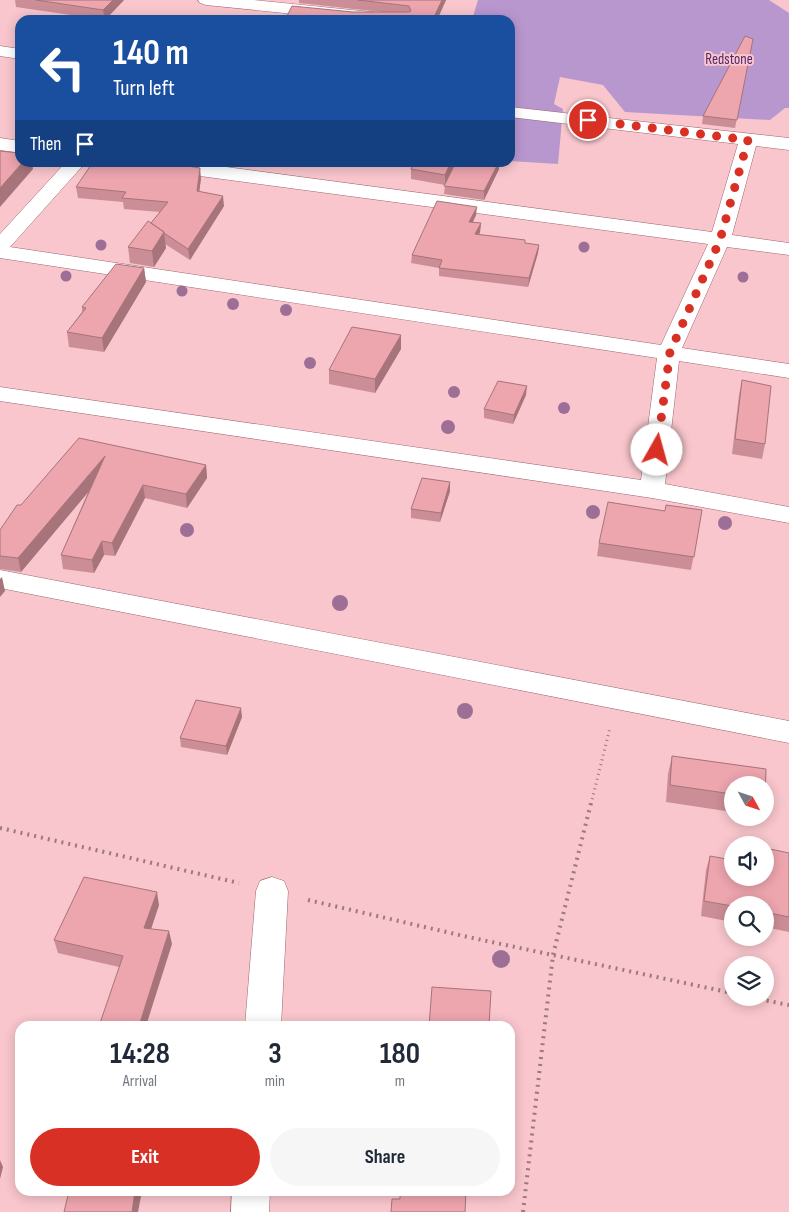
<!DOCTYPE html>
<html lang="en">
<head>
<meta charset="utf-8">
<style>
  body { margin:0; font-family:"Sofia Sans Condensed",sans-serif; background:#f6f6f7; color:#1f2937; height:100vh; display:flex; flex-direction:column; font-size:19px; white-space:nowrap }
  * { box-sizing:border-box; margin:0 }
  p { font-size:16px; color:#747a83 }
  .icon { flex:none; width:28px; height:28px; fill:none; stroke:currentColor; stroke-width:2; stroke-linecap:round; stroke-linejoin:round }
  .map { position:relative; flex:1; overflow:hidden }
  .drawer { position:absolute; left:15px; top:1021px; width:500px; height:175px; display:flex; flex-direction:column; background:#fff; border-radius:15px; box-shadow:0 2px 12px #0003 }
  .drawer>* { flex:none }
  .banner { position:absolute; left:15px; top:15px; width:500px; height:152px; border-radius:15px; box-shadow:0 2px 12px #0003; background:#1a4fa0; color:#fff; overflow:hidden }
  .needle { width:32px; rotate:130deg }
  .buttons { position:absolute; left:724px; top:776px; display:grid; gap:10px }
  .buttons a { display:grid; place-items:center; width:50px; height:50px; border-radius:50%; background:#fff; box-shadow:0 2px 12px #0003; font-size:25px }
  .pin { position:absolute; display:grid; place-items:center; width:42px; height:42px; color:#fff; margin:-21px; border:2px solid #fff; border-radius:50%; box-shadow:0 1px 5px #0007 }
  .me { position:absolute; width:55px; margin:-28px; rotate:7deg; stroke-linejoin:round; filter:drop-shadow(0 0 4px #0008) }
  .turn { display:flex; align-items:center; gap:18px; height:105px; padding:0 15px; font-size:22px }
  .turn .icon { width:65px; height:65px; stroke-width:2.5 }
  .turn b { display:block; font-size:35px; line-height:42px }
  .then { display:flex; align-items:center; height:48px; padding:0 15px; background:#0003; gap:10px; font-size:19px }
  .eta { display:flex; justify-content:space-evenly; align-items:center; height:85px; text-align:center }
  .eta b { font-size:30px; font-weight:700; line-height:35px }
  .button { display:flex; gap:10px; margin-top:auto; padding:10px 15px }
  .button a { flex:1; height:58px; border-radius:30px; background:#d93025; color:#fff; font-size:20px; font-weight:700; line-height:58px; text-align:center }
  .button a+a { background:#f6f6f7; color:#1f2937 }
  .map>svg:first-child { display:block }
  .forest { fill:#b897cf }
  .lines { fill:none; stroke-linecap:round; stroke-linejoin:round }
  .street-casing { stroke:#9d676e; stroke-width:1 }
  .path-far1 { stroke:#9d787d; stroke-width:3; stroke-dasharray:1 4; stroke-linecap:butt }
  .path { stroke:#9d787d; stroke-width:4; stroke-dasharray:2 5; stroke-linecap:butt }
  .street { fill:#fff; fill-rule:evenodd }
  .tree { fill:#9d6f97 }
  .wall { fill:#cc8e96 }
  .shaded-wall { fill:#a6747a }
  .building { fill:#eda5ae; stroke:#a6747a }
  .route { stroke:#d93025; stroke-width:9; stroke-dasharray:0 16.2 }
  .labels { text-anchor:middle; stroke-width:4; stroke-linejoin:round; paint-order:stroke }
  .far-park-label { font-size:15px; fill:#52286b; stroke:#f8c6cc }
</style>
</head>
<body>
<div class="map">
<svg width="789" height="1212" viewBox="0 0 789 1212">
  <rect width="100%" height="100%" fill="#f8c6cc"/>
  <path class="forest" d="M 478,0 L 769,0 L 789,13 L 789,108 L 785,108 L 770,120 L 625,112 L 603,85 L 560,77 L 554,104 L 563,109 L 558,164 L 510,161 L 510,20 L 472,20 Z"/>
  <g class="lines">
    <defs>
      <path id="street" d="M 198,0 L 253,0 L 401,15 L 407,16 L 409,20 L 353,20 L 206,5 L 200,3 Z
        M 0,46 L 20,49 L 20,59 L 0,56 Z
        M 510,107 L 789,138 L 789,150 L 756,146 L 732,235 L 789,243 L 789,255 L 727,247 L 682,348 L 789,364 L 789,378 L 679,361 L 665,484 L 789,507 L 789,523 L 652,498 L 0,401 L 0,387 L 641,480 L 657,358 L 0,258 L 0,234 L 66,162 L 86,162 L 10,247 L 661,345 L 708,244 L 140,168 L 133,166 L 131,162 L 189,162 L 712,232 L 738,144 L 510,117 Z
        M 0,138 L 20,141 L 20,153 L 0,150 Z
        M 0,570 L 789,721 L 789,743 L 0,588 Z
        M 272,877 L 284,881 L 288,891 L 281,1026 L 245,1026 L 256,891 L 260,881 Z
        M 232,1191 L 270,1191 L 269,1212 L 231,1212 Z"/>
    </defs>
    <use href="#street" class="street-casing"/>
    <path class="path-far1" d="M 591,804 L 610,728"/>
    <path class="path" d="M 0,828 L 239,883
      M 308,900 L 468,937 L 732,993
      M 753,998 L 789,1005
      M 523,1212 L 553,955 L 591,803"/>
    <use href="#street" class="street"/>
  </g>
  <g class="tree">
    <circle cx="101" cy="245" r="5.5"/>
    <circle cx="584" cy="247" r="5.5"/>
    <circle cx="66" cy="276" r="5.5"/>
    <circle cx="743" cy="277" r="5.5"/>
    <circle cx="182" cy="291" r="5.5"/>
    <circle cx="233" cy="304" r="6"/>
    <circle cx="286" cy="310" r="6"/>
    <circle cx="310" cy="363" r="6"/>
    <circle cx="454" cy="392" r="6"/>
    <circle cx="564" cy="408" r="6"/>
    <circle cx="448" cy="427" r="7"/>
    <circle cx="593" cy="512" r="7"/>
    <circle cx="725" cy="523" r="7"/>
    <circle cx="187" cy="530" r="7"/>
    <circle cx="340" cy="603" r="8"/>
    <circle cx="465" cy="711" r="8"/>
    <circle cx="501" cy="959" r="9"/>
  </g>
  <path class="wall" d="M 15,0 L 124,0 L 105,20 L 16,7 Z
    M 299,0 L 446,0 L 438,18 L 444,18 L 444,20 L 285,20 L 353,12 L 383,12 L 299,3 Z
    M 753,39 L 735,128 L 702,124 L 703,116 Z
    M 280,162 L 313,162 L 310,166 Z
    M 414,162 L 499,162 L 499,169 L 484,200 L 444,194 L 445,185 L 411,179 L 411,169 Z
    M 201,178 L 199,192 L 224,206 L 190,260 L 165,244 L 166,248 L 154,267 L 130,263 L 128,247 L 151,223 L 160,212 L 124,209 L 123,202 L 78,198 L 76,187 Z
    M 476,215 L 473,222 L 481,223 L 480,232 L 479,235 L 525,243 L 539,245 L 538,253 L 528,287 L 439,276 L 439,268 L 411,263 L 412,255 Z
    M 144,268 L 146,282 L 104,352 L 69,347 L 67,332 L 82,312 L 82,307 Z
    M 401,335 L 401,349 L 375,393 L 329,384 L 329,370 Z
    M 742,380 L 765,444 L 762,459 L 732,454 L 739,395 Z
    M 526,395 L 513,424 L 484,418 L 484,409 Z
    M 206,465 L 207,478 L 187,508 L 145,498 L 115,556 L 104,555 L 94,573 L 63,569 L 61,555 L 89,490 L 21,572 L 0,569 L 0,530 L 21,505 Z
    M 450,482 L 450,491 L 440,522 L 411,518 L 411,509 Z
    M 702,510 L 691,570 L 597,556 L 599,543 L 665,511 Z
    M 242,717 L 227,755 L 181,747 L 180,738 Z
    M 672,756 L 766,769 L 765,800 L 765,785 L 732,785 L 732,812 L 666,802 L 668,774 Z
    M 789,853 L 789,932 L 765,927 L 765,905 L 732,905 L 732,922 L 701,916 L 706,870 L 710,856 L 732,878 Z
    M 159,905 L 151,929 L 172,944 L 119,967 L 58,953 L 54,940 Z"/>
  <path class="shaded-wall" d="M 113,0 L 124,0 L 105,20 L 103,10 Z
    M 442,0 L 446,0 L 437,20 L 434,17 Z
    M 23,162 L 32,162 L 33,169 L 0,207 L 0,188 Z
    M 451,162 L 457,162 L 445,185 L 445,175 Z
    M 499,162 L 499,169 L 484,200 L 484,191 Z
    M 200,168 L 201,178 L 198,202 L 197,191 Z
    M 223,196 L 224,206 L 190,260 L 188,249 Z
    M 477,207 L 476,215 L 469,230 L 469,222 Z
    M 481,223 L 480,232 L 475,243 L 475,234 Z
    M 164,232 L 166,248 L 154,267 L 152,251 Z
    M 539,245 L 538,253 L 528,287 L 529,278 Z
    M 144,268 L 146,282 L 104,352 L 102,338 Z
    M 401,335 L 401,349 L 375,393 L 375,379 Z
    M 527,386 L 526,395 L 513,424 L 514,415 Z
    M 105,456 L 107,470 L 21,572 L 18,558 Z
    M 206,465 L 207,478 L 187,508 L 186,494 Z
    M 450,482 L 450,491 L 440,522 L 441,513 Z
    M 143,485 L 145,498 L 115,556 L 112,543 Z
    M 102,541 L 104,555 L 94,573 L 92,560 Z
    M 2,577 L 5,591 L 0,597 L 0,579 Z
    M 241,708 L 242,717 L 227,755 L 226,746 Z
    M 157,892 L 159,905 L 147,941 L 144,928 Z
    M 169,931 L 172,944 L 146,1026 L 139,1026 Z
    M 0,1160 L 3,1167 L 0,1179 Z
    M 135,1191 L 142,1191 L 138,1212 L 132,1212 Z"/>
  <path class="building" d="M 36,0 L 113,0 L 103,10 Z
    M 358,0 L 442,0 L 434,17 L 444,18 L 443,20 L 285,20 L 292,6 L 353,12 L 409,12 L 411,11 L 409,6 Z
    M 745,36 L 753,39 L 737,120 L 703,116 Z
    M 0,151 L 20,153 L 20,162 L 23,162 L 0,188 Z
    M 93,162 L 162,162 L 200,168 L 197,191 L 223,196 L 188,249 L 164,233 L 164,232 L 151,223 L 168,202 L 122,198 L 126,192 L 76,187 Z
    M 414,162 L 451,162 L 445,175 L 411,169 Z
    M 456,162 L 499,162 L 484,191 L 444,186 Z
    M 437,201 L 477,207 L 469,222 L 481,223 L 475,234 L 525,240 L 525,243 L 539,245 L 529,278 L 439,268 L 442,260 L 412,255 Z
    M 148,221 L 164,232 L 152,251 L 128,247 Z
    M 116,264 L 144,268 L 102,338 L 67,332 L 86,308 L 82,307 Z
    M 352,327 L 401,335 L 375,379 L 329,370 Z
    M 742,380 L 771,386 L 765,444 L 735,439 Z
    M 498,381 L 527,386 L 514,415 L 484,409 Z
    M 79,438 L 206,465 L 186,494 L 143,485 L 112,543 L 102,541 L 92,560 L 61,555 L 105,456 L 18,558 L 0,556 L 0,530 L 17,505 L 21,505 Z
    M 422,478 L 450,482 L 441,513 L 411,509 Z
    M 608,502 L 665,511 L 666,505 L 702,510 L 694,557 L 599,543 Z
    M 196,700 L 241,708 L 226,746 L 180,738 Z
    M 672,756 L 766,769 L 765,799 L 765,785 L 732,785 L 732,794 L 670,785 Z
    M 765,848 L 789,853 L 789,917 L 765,912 L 765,905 L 732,905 L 732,906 L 704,901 L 710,856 L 732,860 L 732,878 L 765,878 Z
    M 84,877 L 157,892 L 144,928 L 169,931 L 139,1026 L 99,1026 L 123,956 L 54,940 Z
    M 432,987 L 491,991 L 489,1026 L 429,1026 Z
    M 69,1191 L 135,1191 L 132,1212 L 64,1212 Z
    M 400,1191 L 466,1191 L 465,1212 L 391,1212 L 392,1199 L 400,1199 Z"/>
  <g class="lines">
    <path class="route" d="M 588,120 L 748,140 L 720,240 L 670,352 L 657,450"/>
  </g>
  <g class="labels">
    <g class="far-park-label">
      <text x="729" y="64">Redstone</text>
    </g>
  </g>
</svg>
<div class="buttons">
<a><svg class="needle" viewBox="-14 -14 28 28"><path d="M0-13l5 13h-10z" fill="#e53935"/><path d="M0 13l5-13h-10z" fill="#747a83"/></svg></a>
<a><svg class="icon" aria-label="sound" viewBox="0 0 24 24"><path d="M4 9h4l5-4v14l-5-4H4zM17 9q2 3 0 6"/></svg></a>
<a><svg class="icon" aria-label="search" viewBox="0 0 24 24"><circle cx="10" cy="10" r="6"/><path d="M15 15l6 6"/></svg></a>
<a><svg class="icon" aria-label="layers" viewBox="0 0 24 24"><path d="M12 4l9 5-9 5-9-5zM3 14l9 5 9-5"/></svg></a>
</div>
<div class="pin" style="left:588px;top:120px;background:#d93025"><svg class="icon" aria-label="arrive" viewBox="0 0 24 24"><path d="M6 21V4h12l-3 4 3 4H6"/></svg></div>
<svg class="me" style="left:657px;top:450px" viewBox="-20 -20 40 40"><circle r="19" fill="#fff"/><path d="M0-13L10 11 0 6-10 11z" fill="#d93025"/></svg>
<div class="banner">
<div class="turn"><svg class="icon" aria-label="left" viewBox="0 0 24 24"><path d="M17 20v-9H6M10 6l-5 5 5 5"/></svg><div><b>140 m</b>Turn left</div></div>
<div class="then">Then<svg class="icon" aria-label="arrive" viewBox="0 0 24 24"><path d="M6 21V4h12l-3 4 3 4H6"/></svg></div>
</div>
<section class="drawer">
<div class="eta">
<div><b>14:28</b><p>Arrival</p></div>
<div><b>3</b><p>min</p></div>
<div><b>180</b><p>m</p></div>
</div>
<div class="button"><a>Exit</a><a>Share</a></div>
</section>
</div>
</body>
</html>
